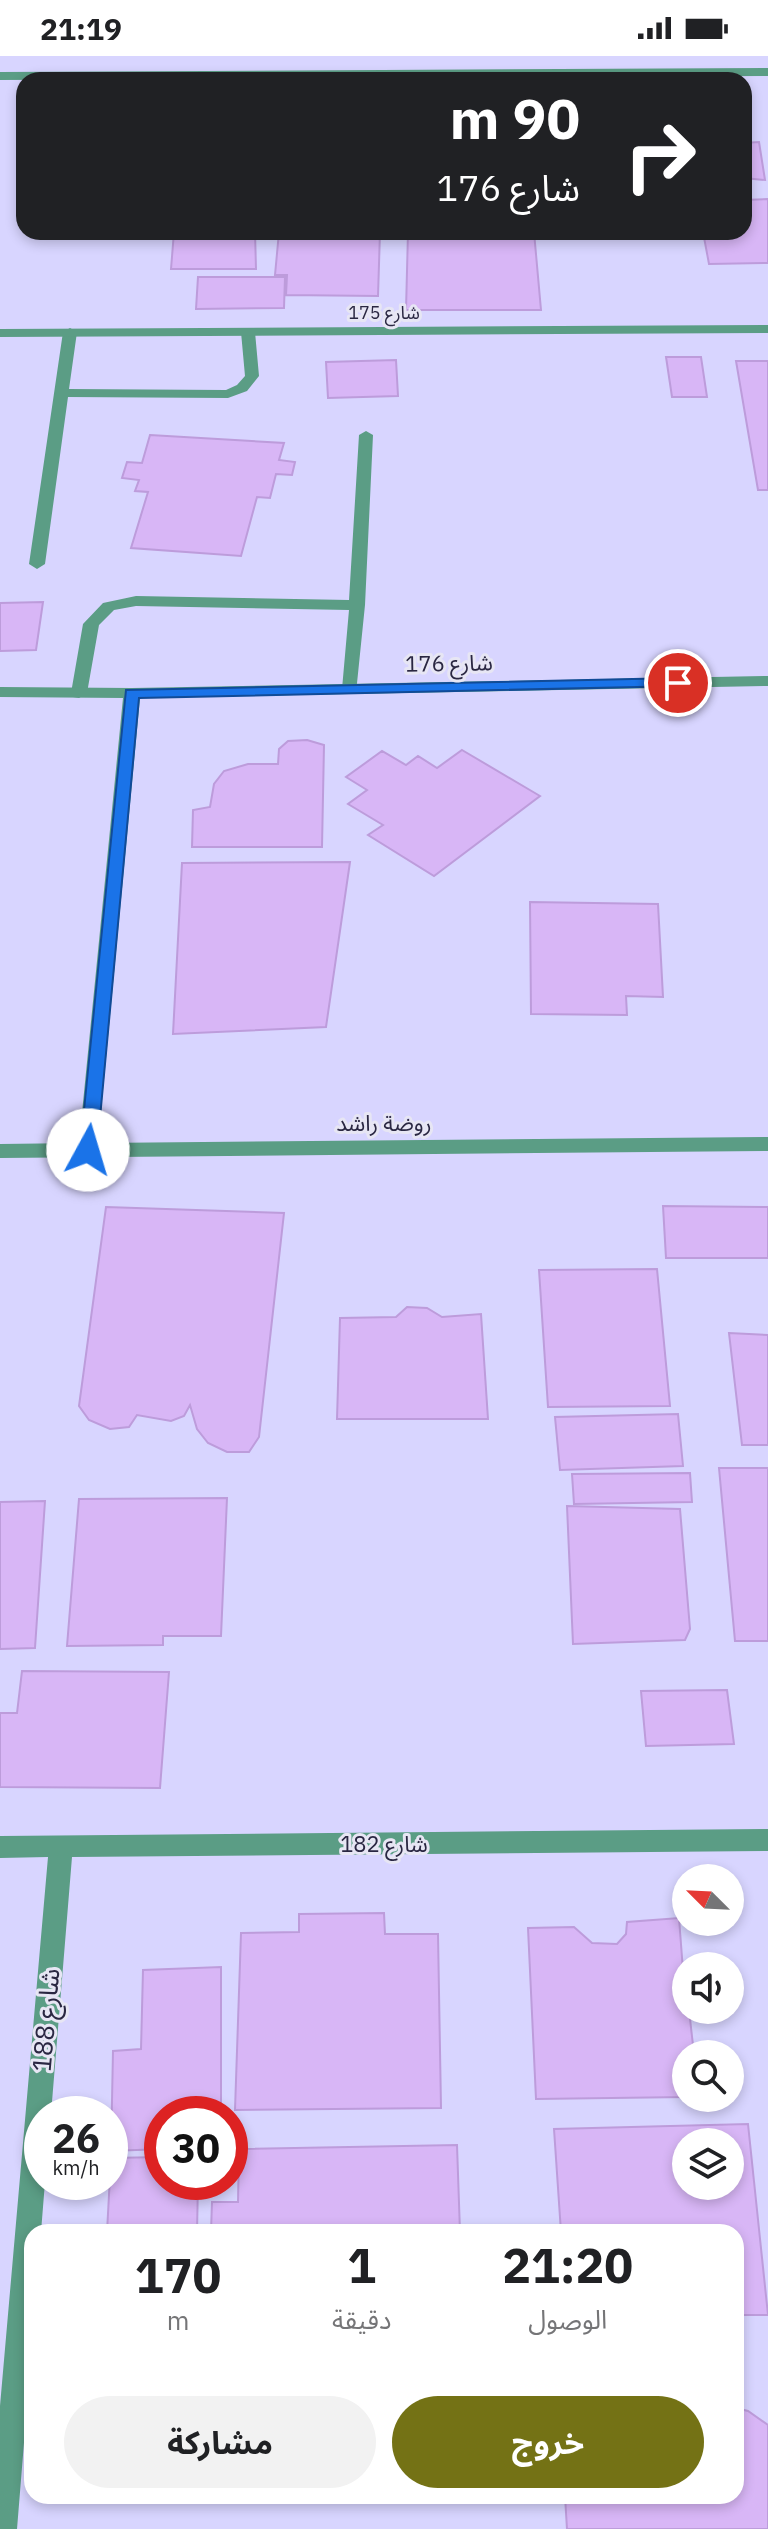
<!DOCTYPE html>
<html lang="ar">
<head>
<meta charset="utf-8">
<style>
  body { margin:0; font-family:"IBM Plex Sans","Noto Sans Arabic",sans-serif; background:#f2f2f2; color:#202124; direction:rtl; height:100vh; display:flex; flex-direction:column; font-size:30px; white-space:nowrap }
  * { box-sizing:border-box; margin:0 }
  p { font-size:26px; color:#757577 }
  .icon { flex:none; width:44px; height:44px; fill:none; stroke:currentColor; stroke-width:2; stroke-linecap:round; stroke-linejoin:round }
  .map { position:relative; flex:1; overflow:hidden; direction:ltr }
  .sheet { position:absolute; left:24px; top:2168px; width:720px; height:280px; display:flex; flex-direction:column; background:#fff; border-radius:24px; box-shadow:0 4px 12px #0003; direction:rtl }
  .sheet>* { flex:none }
  .guide { position:absolute; left:16px; top:16px; width:736px; height:168px; border-radius:24px; box-shadow:0 4px 12px #0003; direction:rtl; background:#202124; color:#fff; overflow:hidden }
  .needle { width:52px; rotate:294deg }
  .fabs { position:absolute; left:672px; top:1808px; display:grid; gap:16px }
  .fabs a { display:grid; place-items:center; width:72px; height:72px; border-radius:50%; background:#fff; box-shadow:0 4px 12px #0003; font-size:40px }
  .speed { position:absolute; left:24px; top:2040px; display:flex; gap:16px; font-size:40px; font-weight:700; text-align:center }
  .speed>* { display:grid; place-content:center; width:104px; height:104px; border-radius:50%; background:#fff; box-shadow:0 4px 12px #0003; line-height:1 }
  .speed small { font-size:20px; font-weight:400 }
  .speed .limit { border:12px solid #d22; background:#fff; color:#111 }
  .pin { position:absolute; display:grid; place-items:center; width:68px; height:68px; color:#fff; margin:-34px; border:4px solid #fff; border-radius:50%; box-shadow:0 2px 8px #0007 }
  .me { position:absolute; width:88px; margin:-44px; rotate:6deg; stroke-linejoin:round; filter:drop-shadow(0 0 6px #0008) }
  .turn { display:flex; align-items:center; gap:28px; height:168px; padding:0 40px; font-size:36px }
  .turn .icon { width:104px; height:104px; stroke-width:2.5 }
  .turn b { display:block; font-size:56px; line-height:68px }
  .eta { display:flex; justify-content:space-evenly; align-items:center; height:136px; text-align:center }
  .eta b { font-size:48px; font-weight:700; line-height:56px }
  .button { display:flex; gap:16px; margin-top:auto; padding:16px 40px }
  .button a { flex:1; height:92px; border-radius:48px; background:#747215; color:#fff; font-size:32px; font-weight:700; line-height:92px; text-align:center }
  .button a+a { background:#f2f2f2; color:#202124 }
  .status { display:flex; justify-content:space-between; align-items:center; height:56px; padding:0 40px; background:#fff; direction:ltr }
  .status svg { height:22px; fill:currentColor }
  .map>svg:first-child { display:block }
  .building { fill:#d8b6f6; stroke:#bd9cdb; stroke-width:2; fill-rule:evenodd }
  .lines { fill:none; stroke-linecap:round; stroke-linejoin:round }
  .service { fill:#5b9d85; fill-rule:evenodd }
  .minor { fill:#5b9d85; fill-rule:evenodd }
  .route { fill:#1a73e8; stroke:#114b97; stroke-width:2 }
  .labels { text-anchor:middle; stroke-width:6; stroke-linejoin:round; paint-order:stroke }
  .far-street-label { font-size:18px; fill:#2a2742; stroke:#e7e6f4 }
  .street-label { font-size:22px; fill:#2a2742; stroke:#e7e6f4 }
  .near-street-label { font-size:26px; fill:#2a2742; stroke:#e7e6f4 }
</style>
</head>
<body>
<div class="status"><b>21:19</b><svg viewBox="0 0 49 12"><path d="M0 12V9h3v3zM5 12V6h3v6zM10 12V3h3v9zM15 12V0h3v12zM26 1h20v11H26zM47 4h2v5h-2z"/></svg></div>
<div class="map">
<svg width="768" height="2473" viewBox="0 0 768 2473">
  <rect width="100%" height="100%" fill="#d8d5ff"/>
  <path class="building" d="M 759,86 L 765,124 L 744,122 L 744,87 Z
    M 768,143 L 768,207 L 709,208 L 703,176 L 744,176 L 744,144 Z
    M 174,176 L 255,176 L 256,213 L 171,213 Z
    M 279,176 L 380,176 L 378,240 L 286,239 L 287,219 L 275,219 Z
    M 408,176 L 534,176 L 541,254 L 406,254 Z
    M 198,221 L 285,221 L 284,252 L 196,253 Z
    M 666,301 L 701,301 L 707,341 L 672,341 Z
    M 396,304 L 398,340 L 328,342 L 326,306 Z
    M 736,305 L 768,305 L 768,434 L 758,434 Z
    M 150,379 L 284,387 L 279,404 L 295,406 L 292,419 L 276,418 L 270,442 L 257,441 L 241,500 L 131,492 L 148,436 L 135,435 L 139,424 L 122,422 L 127,406 L 142,407 Z
    M 43,546 L 36,594 L 0,595 L 0,547 Z
    M 307,684 L 324,689 L 322,791 L 192,791 L 193,754 L 210,751 L 214,728 L 224,715 L 248,708 L 278,708 L 279,693 L 288,685 Z
    M 462,694 L 540,740 L 434,820 L 368,779 L 383,769 L 348,748 L 367,734 L 346,721 L 382,695 L 406,709 L 418,700 L 437,712 Z
    M 350,806 L 326,971 L 173,978 L 182,807 Z
    M 530,846 L 658,848 L 663,941 L 626,940 L 627,959 L 531,958 Z
    M 663,1150 L 768,1151 L 768,1202 L 666,1202 Z
    M 106,1151 L 284,1157 L 259,1381 L 249,1396 L 227,1396 L 208,1387 L 197,1373 L 190,1349 L 184,1360 L 171,1365 L 137,1359 L 129,1371 L 110,1373 L 89,1364 L 79,1350 Z
    M 657,1213 L 670,1350 L 548,1351 L 539,1214 Z
    M 407,1251 L 427,1252 L 442,1261 L 481,1258 L 488,1363 L 337,1363 L 340,1262 L 396,1261 Z
    M 729,1277 L 768,1279 L 768,1389 L 742,1389 Z
    M 678,1358 L 683,1410 L 560,1414 L 555,1361 Z
    M 719,1412 L 768,1412 L 768,1585 L 735,1585 Z
    M 690,1417 L 692,1446 L 574,1448 L 572,1418 Z
    M 227,1442 L 221,1580 L 163,1580 L 163,1589 L 67,1590 L 79,1443 Z
    M 45,1445 L 35,1592 L 0,1593 L 0,1446 Z
    M 567,1450 L 680,1453 L 690,1573 L 685,1584 L 573,1588 Z
    M 22,1615 L 169,1616 L 160,1732 L 0,1731 L 0,1657 L 17,1657 Z
    M 727,1634 L 734,1688 L 646,1690 L 641,1635 Z
    M 384,1857 L 385,1878 L 438,1878 L 441,2052 L 235,2054 L 241,1877 L 299,1876 L 299,1858 Z
    M 679,1862 L 686,1954 L 689,1954 L 694,1998 L 686,1998 L 686,2041 L 536,2043 L 528,1872 L 574,1871 L 592,1887 L 617,1888 L 626,1878 L 627,1866 Z
    M 221,1911 L 221,2058 L 162,2058 L 162,2093 L 111,2095 L 113,1995 L 141,1993 L 143,1914 Z
    M 748,2068 L 768,2259 L 736,2259 L 736,2176 L 561,2176 L 554,2073 ZM 686,2086 L 730,2086 L 730,2130 L 686,2130 Z
    M 457,2089 L 460,2176 L 211,2176 L 212,2146 L 238,2146 L 239,2093 Z
    M 162,2101 L 162,2126 L 198,2126 L 197,2176 L 107,2176 L 111,2102 Z
    M 736,2352 L 748,2355 L 768,2369 L 768,2473 L 567,2473 L 565,2440 L 736,2440 Z"/>
  <g class="lines">
    <path class="service" d="M 70,272 L 77,276 L 69,333 L 226,334 L 237,329 L 245,320 L 241,276 L 248,272 L 255,276 L 259,320 L 247,335 L 228,342 L 68,341 L 45,508 L 37,513 L 29,508 L 63,276 Z
      M 366,375 L 373,379 L 365,549 L 356,637 L 344,637 L 342,633 L 349,554 L 136,550 L 114,554 L 99,569 L 87,637 L 79,642 L 73,641 L 71,637 L 83,568 L 103,547 L 136,540 L 349,544 L 359,379 Z"/>
    <path class="minor" d="M 768,12 L 768,20 L 0,24 L 0,16 Z
      M 768,269 L 768,277 L 0,281 L 0,273 Z
      M 768,620 L 768,630 L 140,642 L 98,1087 L 768,1081 L 768,1095 L 0,1102 L 0,1088 L 79,1087 L 123,642 L 0,641 L 0,631 L 132,632 Z
      M 768,1773 L 768,1795 L 72,1801 L 51,2058 L 42,2058 L 42,2126 L 45,2126 L 41,2176 L 32,2176 L 32,2288 L 17,2473 L 0,2473 L 0,2350 L 48,1801 L 0,1802 L 0,1780 Z"/>
  </g>
  <path class="route" d="M 678,622 L 686,627 L 684,630 L 139,642 L 97,1094 L 88,1100 L 82,1098 L 80,1094 L 126,634 Z"/>
  <g class="labels">
    <g class="far-street-label">
      <text x="384" y="263">شارع 175</text>
    </g>
    <g class="street-label">
      <text transform="translate(449 607) rotate(-1)" y="8">شارع 176</text>
      <text x="384" y="1075">روضة راشد</text>
      <text x="384" y="1796">شارع 182</text>
    </g>
    <g class="near-street-label">
      <text transform="translate(46 1964) rotate(-85)" y="9">شارع 188</text>
    </g>
  </g>
</svg>
<div class="fabs">
<a><svg class="needle" viewBox="-14 -14 28 28"><path d="M0-13l5 13h-10z" fill="#e53935"/><path d="M0 13l5-13h-10z" fill="#757577"/></svg></a>
<a><svg class="icon" aria-label="sound" viewBox="0 0 24 24"><path d="M4 9h4l5-4v14l-5-4H4zM17 9q2 3 0 6"/></svg></a>
<a><svg class="icon" aria-label="search" viewBox="0 0 24 24"><circle cx="10" cy="10" r="6"/><path d="M15 15l6 6"/></svg></a>
<a><svg class="icon" aria-label="layers" viewBox="0 0 24 24"><path d="M12 4l9 5-9 5-9-5zM3 14l9 5 9-5"/></svg></a>
</div>
<div class="speed"><div>26<small>km/h</small></div><div class="limit">30</div></div>
<div class="pin" style="left:678px;top:627px;background:#d93025"><svg class="icon" aria-label="arrive" viewBox="0 0 24 24"><path d="M6 21V4h12l-3 4 3 4H6"/></svg></div>
<svg class="me" style="left:88px;top:1094px" viewBox="-20 -20 40 40"><circle r="19" fill="#fff"/><path d="M0-13L10 11 0 6-10 11z" fill="#1a73e8"/></svg>
<div class="guide">
<div class="turn"><svg class="icon" aria-label="right" viewBox="0 0 24 24"><path d="M7 20v-9h11M14 6l5 5-5 5"/></svg><div><b>90 m</b>شارع 176</div></div>
</div>
<section class="sheet">
<div class="eta">
<div><b>21:20</b><p>الوصول</p></div>
<div><b>1</b><p>دقيقة</p></div>
<div><b>170</b><p>m</p></div>
</div>
<div class="button"><a>خروج</a><a>مشاركة</a></div>
</section>
</div>
</body>
</html>
